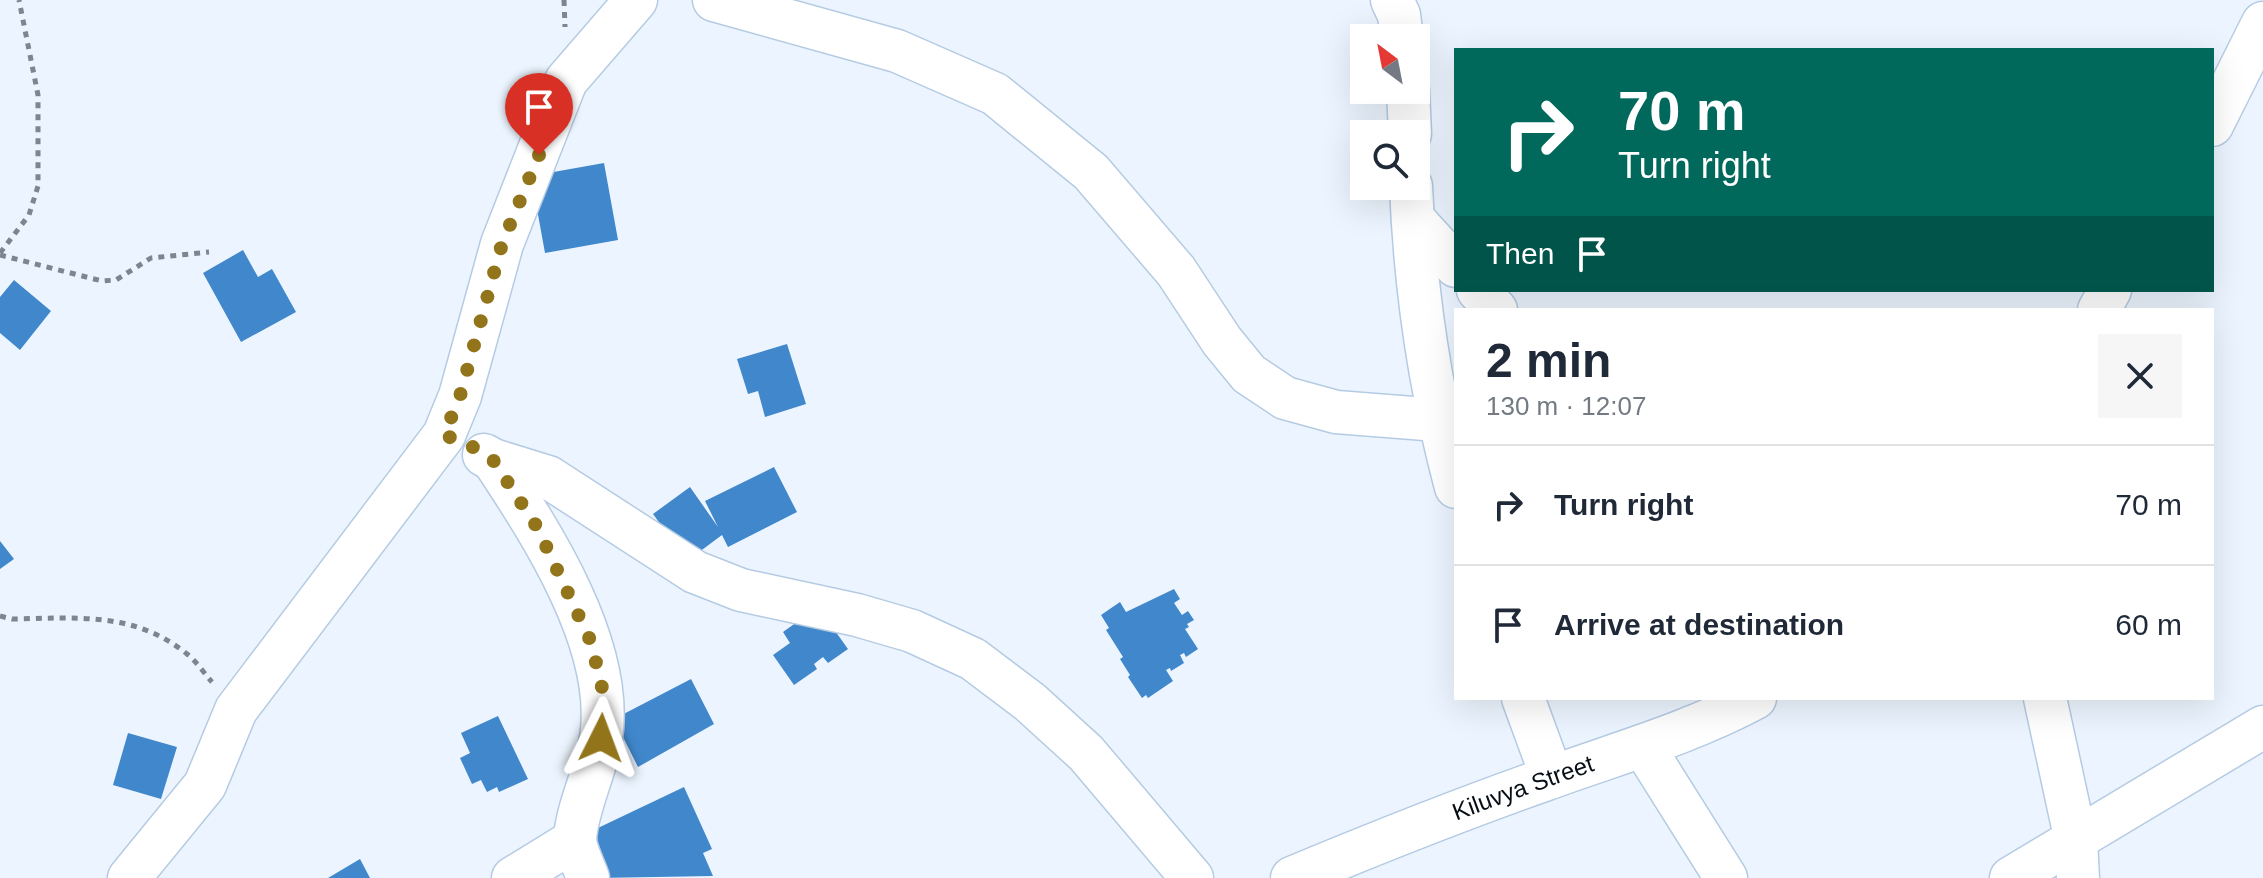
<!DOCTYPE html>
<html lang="en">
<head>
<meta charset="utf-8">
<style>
  body { margin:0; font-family:Helvetica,sans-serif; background:#f6f6f7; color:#1f2937; height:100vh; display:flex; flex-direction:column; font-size:30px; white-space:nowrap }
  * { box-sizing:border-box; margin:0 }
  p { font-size:26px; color:#747a83 }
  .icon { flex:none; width:44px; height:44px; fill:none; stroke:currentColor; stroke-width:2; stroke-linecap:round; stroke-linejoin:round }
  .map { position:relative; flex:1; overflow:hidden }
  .sheet { position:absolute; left:1454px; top:308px; width:760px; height:392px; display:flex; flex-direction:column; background:#fff; border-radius:0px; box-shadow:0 8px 32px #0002 }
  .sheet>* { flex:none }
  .guide { position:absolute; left:1454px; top:48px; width:760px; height:244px; border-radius:0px; box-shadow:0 8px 32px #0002; background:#00695c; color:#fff; overflow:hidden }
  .needle { width:52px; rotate:328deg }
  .controls { position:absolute; left:1350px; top:24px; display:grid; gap:16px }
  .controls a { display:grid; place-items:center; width:80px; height:80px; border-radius:0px; background:#fff; box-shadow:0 8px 32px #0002; font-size:40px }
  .pin { position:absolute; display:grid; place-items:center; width:68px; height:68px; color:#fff; margin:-82px -34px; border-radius:50% 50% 50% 0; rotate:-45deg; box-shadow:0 0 8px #0007 }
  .pin .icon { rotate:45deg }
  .me { position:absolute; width:88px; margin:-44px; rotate:3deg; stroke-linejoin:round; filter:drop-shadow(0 0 6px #0008) }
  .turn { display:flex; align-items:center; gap:28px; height:168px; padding:0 32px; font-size:36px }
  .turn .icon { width:104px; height:104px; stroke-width:2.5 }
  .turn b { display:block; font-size:56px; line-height:68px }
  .then { display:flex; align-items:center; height:76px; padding:0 32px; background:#0003; gap:16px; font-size:30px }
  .round { display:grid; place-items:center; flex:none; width:84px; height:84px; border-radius:0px; background:#f6f6f7 }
  .headline { display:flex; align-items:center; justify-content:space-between; height:136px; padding:0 32px }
  h1 { font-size:48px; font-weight:700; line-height:60px }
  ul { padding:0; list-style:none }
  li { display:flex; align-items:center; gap:24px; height:120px; padding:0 32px; border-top:2px solid #e0e1e3 }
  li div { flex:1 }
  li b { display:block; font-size:30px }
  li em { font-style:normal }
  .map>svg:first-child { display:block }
  .building { fill:#4087cb }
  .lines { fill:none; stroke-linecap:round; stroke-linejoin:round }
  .minor-casing { stroke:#b4cbe3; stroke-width:45 }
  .path { stroke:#7d858e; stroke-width:5; stroke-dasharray:6 6; stroke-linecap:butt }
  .minor { stroke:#fff; stroke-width:42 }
  .route { stroke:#92751b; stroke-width:14; stroke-dasharray:0 25.2 }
  .labels { text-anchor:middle; stroke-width:7; stroke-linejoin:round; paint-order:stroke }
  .street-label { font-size:24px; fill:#070e16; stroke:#ecf5ff }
</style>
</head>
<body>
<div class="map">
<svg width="2263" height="878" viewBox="0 0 2263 878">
  <rect width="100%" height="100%" fill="#ecf5ff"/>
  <path class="building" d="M 604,163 L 618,240 L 545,253 L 531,176 Z
    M 243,250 L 258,277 L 272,269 L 296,312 L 241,342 L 203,273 Z
    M 14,280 L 51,311 L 20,350 L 0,333 L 0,297 Z
    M 787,344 L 806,404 L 765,417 L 758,391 L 748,394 L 737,359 Z
    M 774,467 L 797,512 L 728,547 L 722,535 L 687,561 L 653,514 L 690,487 L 718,527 L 705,501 Z
    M 0,541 L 14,559 L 0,569 Z
    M 1174,589 L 1180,599 L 1174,603 L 1182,615 L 1188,611 L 1194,620 L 1187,624 L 1189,627 L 1185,629 L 1198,649 L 1186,657 L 1184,653 L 1180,655 L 1184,663 L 1171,671 L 1170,668 L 1166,670 L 1173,681 L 1148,698 L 1146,695 L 1142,698 L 1128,677 L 1130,675 L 1120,659 L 1123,657 L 1106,630 L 1109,628 L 1101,615 L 1120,602 L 1126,612 Z
    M 818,607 L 848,649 L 828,663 L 823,657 L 814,664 L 817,669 L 794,685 L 773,655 L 790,643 L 783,632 Z
    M 691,679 L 714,724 L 638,767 L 614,719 Z
    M 498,716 L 528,779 L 499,792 L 497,787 L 487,792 L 481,780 L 472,784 L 460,758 L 470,753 L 461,733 Z
    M 128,733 L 177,747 L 161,799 L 113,785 Z
    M 684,787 L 712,849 L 703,853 L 713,876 L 597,878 L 579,837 Z
    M 360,859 L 370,878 L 328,878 Z"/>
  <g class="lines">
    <defs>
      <g id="minor">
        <path d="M 714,0 L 897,51 L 995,94 L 1091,172 L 1176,271 L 1222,341 L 1249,374 L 1285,398 L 1336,412 L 1438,420"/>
        <path d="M 1392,0 L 1399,15 L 1402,38"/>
        <path d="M 1408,90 L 1410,134"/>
        <path d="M 2212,125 L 2263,23"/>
        <path d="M 1411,186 C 1415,287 1430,390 1456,487"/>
        <path d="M 1413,219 L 1456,266"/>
        <path d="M 1478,290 L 1496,310"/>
        <path d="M 2099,310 L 2110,290"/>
        <path d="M 484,455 L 493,460 C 542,534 615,646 601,738 C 596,771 578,804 575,838 C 575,850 584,866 588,878"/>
        <path d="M 493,460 L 548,477 L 695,572 L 741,590 L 857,615 L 912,631 L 973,659 L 1030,702 L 1086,753 L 1192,878"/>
        <path d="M 1523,698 L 1552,777"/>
        <path d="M 2045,698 L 2076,841 L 2078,878"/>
        <path d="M 1643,746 L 1726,878"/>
        <path d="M 129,878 L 205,785 L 236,710 L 444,435 L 460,396 L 502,244 L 566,81 L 636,0"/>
        <path d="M 513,878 L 575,840"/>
        <path id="s1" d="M 1292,878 C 1376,843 1459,810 1544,780 C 1615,754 1688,734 1755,698"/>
        <path d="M 2011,878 L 2263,727"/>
      </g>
    </defs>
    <use href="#minor" class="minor-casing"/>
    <path class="path" d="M 564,0 L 565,27
      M 0,253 L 29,215 L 38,186 L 38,95 L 19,0
      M 0,255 L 102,281 L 116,280 L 151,258 L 209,252
      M 0,616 L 12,619 C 76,618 134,611 187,654 C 196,661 204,673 212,682"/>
    <use href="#minor" class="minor"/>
  </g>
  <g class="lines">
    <path class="route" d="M 539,155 L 502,244 L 460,396 L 444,435 L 468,444 L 493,460 L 537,527 L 591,642 L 604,696 L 601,738"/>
  </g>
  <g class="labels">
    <g class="street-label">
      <text dy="8" stroke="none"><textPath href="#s1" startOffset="248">Kiluvya Street</textPath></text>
    </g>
  </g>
</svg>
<div class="controls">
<a><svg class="needle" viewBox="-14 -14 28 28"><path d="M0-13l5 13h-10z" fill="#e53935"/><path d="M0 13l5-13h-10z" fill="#747a83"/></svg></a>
<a><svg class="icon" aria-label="search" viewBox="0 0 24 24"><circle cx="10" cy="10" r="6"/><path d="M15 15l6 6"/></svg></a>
</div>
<div class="pin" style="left:539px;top:155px;background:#d93025"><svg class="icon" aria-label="arrive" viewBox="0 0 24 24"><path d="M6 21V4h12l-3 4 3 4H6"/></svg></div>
<svg class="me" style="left:601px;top:738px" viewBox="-20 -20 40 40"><path d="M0-17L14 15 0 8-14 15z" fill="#92751b" stroke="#fff" stroke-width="4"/></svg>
<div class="guide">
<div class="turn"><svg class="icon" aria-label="right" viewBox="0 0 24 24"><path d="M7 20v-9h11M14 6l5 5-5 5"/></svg><div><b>70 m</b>Turn right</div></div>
<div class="then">Then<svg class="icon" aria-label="arrive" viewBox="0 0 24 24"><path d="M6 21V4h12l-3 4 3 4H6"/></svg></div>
</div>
<section class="sheet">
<div class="headline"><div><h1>2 min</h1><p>130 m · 12:07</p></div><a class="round"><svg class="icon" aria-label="close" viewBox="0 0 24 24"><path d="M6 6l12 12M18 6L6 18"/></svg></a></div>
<ul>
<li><svg class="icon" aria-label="right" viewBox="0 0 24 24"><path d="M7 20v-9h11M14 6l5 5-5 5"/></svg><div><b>Turn right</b></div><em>70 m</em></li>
<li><svg class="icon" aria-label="arrive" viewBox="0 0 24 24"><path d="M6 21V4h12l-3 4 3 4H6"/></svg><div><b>Arrive at destination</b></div><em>60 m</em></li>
</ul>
</section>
</div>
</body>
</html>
